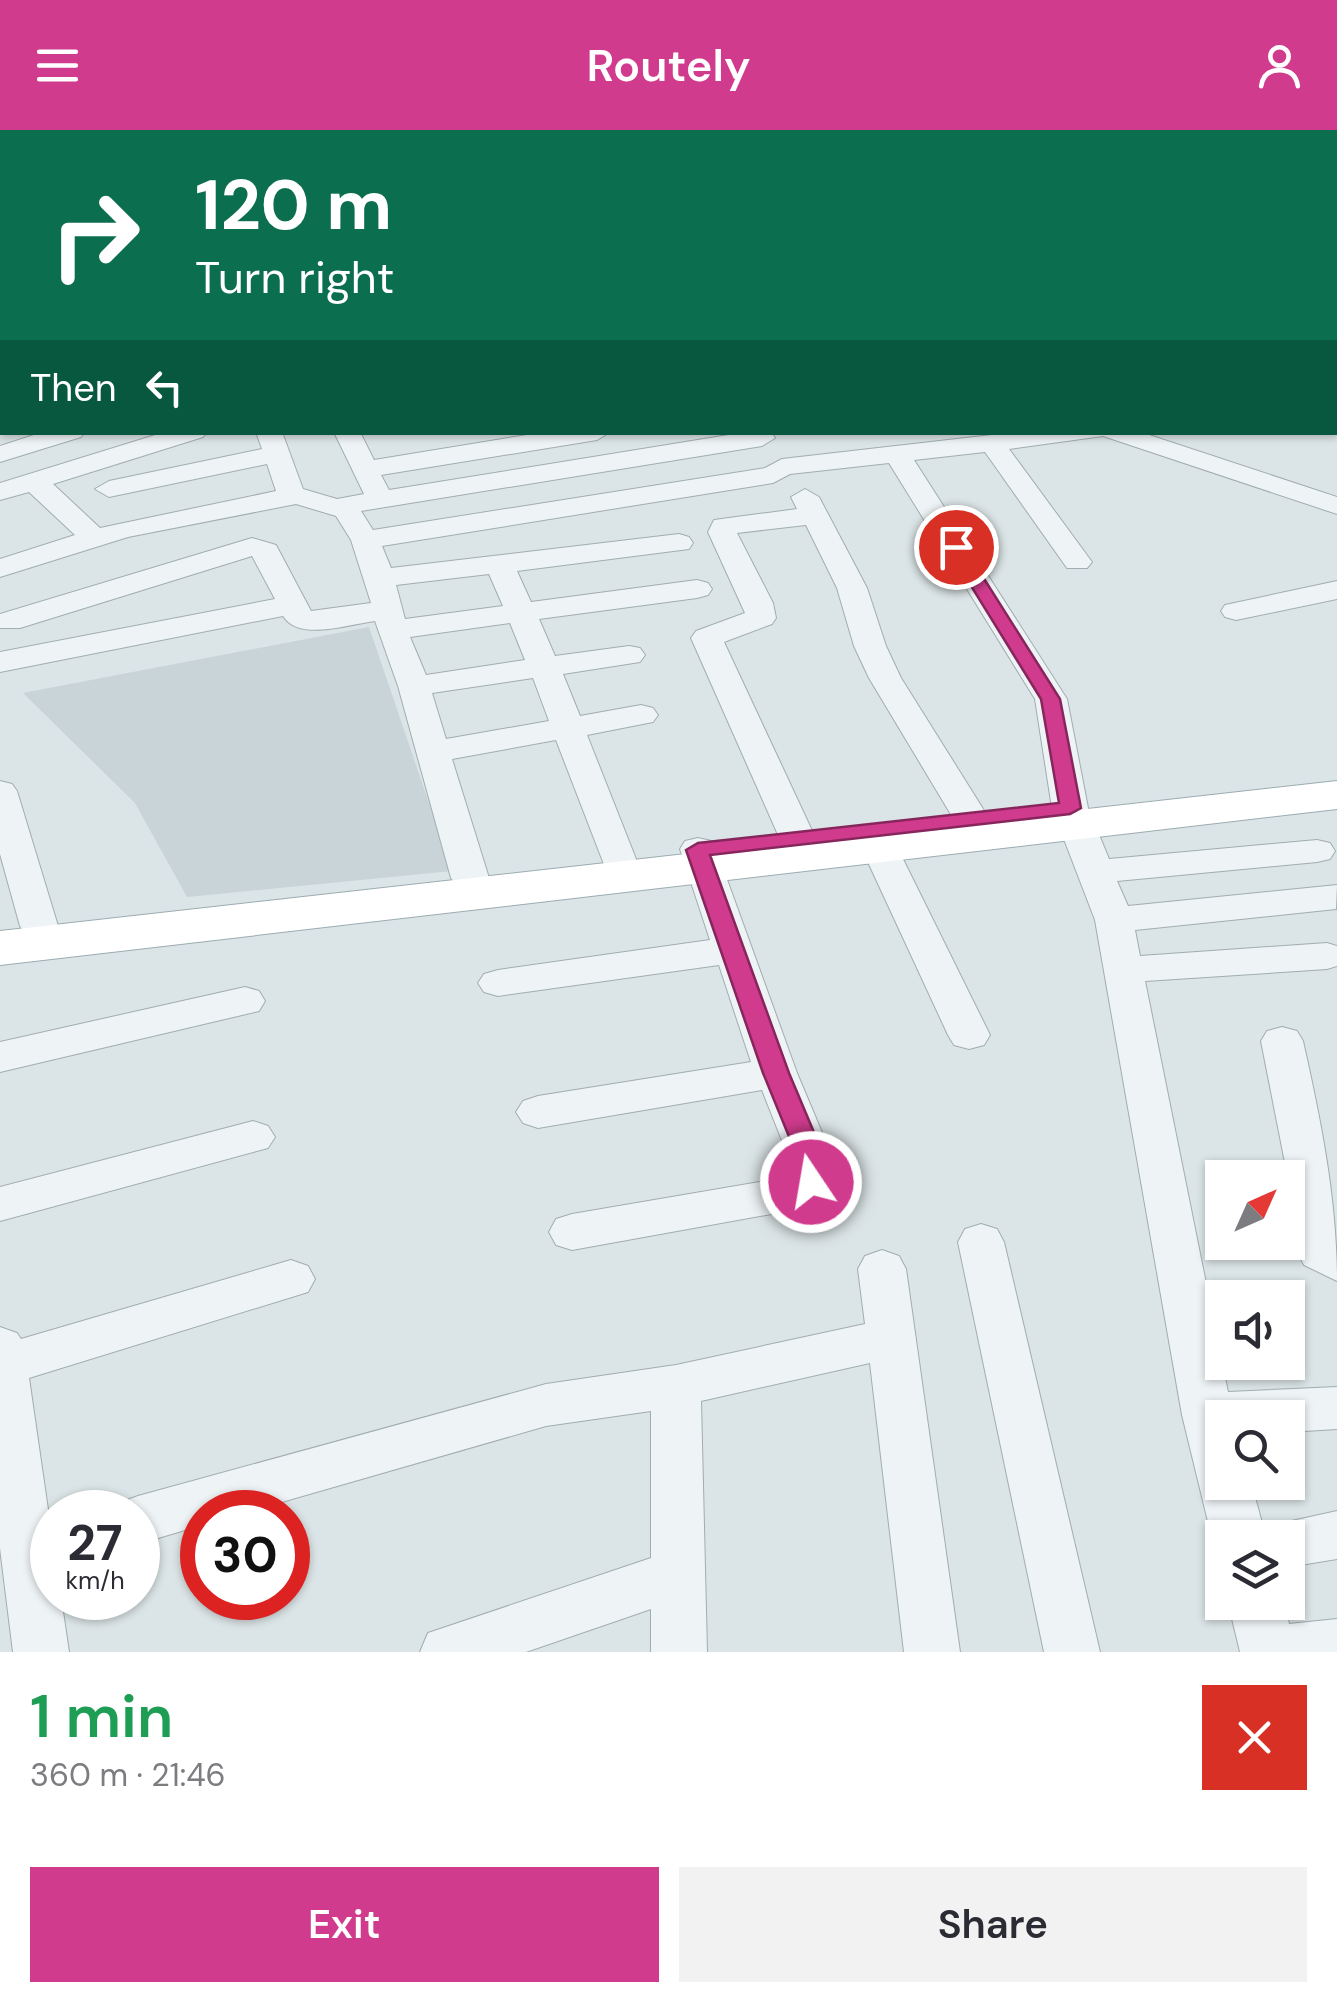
<!DOCTYPE html>
<html lang="en">
<head>
<meta charset="utf-8">
<style>
  body { margin:0; font-family:"DM Sans",sans-serif; background:#f2f2f3; color:#2b2b33; height:100vh; display:flex; flex-direction:column; font-size:38px; white-space:nowrap }
  * { box-sizing:border-box; margin:0 }
  p { font-size:32px; color:#7c7c81 }
  .icon { flex:none; width:55px; height:55px; fill:none; stroke:currentColor; stroke-width:2; stroke-linecap:round; stroke-linejoin:round }
  .map { position:relative; height:1522px; overflow:hidden }
  .details { display:flex; flex-direction:column; background:#fff; flex:1 }
  .details>* { flex:none }
  .top-card { position:absolute; left:0px; top:0px; width:1338px; height:305px; box-shadow:0 2px 8px #0004; background:#0b6e4f; color:#fff; overflow:hidden }
  .needle { width:65px; rotate:45deg }
  .tools { position:absolute; left:1205px; top:1030px; display:grid; gap:20px }
  .tools a { display:grid; place-items:center; width:100px; height:100px; border-radius:0px; background:#fff; box-shadow:0 2px 8px #0004; font-size:50px }
  .speed { position:absolute; left:30px; top:1360px; display:flex; gap:20px; font-size:50px; font-weight:700; text-align:center }
  .speed>* { display:grid; place-content:center; width:130px; height:130px; border-radius:50%; background:#fff; box-shadow:0 2px 8px #0004; line-height:1 }
  .speed small { font-size:25px; font-weight:400 }
  .speed .limit { border:15px solid #d22; background:#fff; color:#111 }
  .pin { position:absolute; display:grid; place-items:center; width:85px; height:85px; color:#fff; margin:-42px; border:5px solid #fff; border-radius:50%; box-shadow:0 2px 10px #0007 }
  .me { position:absolute; width:110px; margin:-55px; rotate:348deg; stroke-linejoin:round; filter:drop-shadow(0 0 8px #0008) }
  .turn { display:flex; align-items:center; gap:35px; height:210px; padding:0 30px; font-size:45px }
  .turn .icon { width:130px; height:130px; stroke-width:2.5 }
  .turn b { display:block; font-size:70px; line-height:85px }
  .then { display:flex; align-items:center; height:95px; padding:0 30px; background:#0003; gap:20px; font-size:38px }
  .round { display:grid; place-items:center; flex:none; width:105px; height:105px; border-radius:0px; background:#f2f2f3 }
  .overview { display:flex; align-items:center; justify-content:space-between; height:170px; padding:0 30px }
  h1 { font-size:60px; font-weight:600; line-height:75px; color:#1e9e55 }
  .action { display:flex; gap:20px; margin-top:auto; padding:20px 30px }
  .action a { flex:1; height:115px; border-radius:0px; background:#d03b8d; color:#fff; font-size:40px; font-weight:600; line-height:115px; text-align:center }
  .action a+a { background:#f2f2f3; color:#2b2b33 }
  header { display:flex; justify-content:space-between; align-items:center; height:130px; padding:0 30px; background:#d03b8d; color:#fff; font-size:45px; font-weight:600 }
  .map>svg:first-child { display:block }
  .built { fill:#c9d4d8 }
  .lines { fill:none; stroke-linecap:round; stroke-linejoin:round }
  .minor-casing { stroke:#a1adb0; stroke-width:2 }
  .major-casing { stroke:#9aadb2; stroke-width:2 }
  .minor { fill:#eef3f5; fill-rule:evenodd }
  .major { fill:#fff; fill-rule:evenodd }
  .rail-casing { stroke:#758a90; stroke-width:6 }
  .rail { stroke:#eaf2f4; stroke-width:4; stroke-dasharray:12; stroke-linecap:butt }
  .route { fill:#d03b8d; stroke:#87265c; stroke-width:2.5 }
</style>
</head>
<body>
<header><svg class="icon" aria-label="menu" viewBox="0 0 24 24"><path d="M4 6h16M4 12h16M4 18h16"/></svg>Routely<svg class="icon" aria-label="person" viewBox="0 0 24 24"><circle cx="12" cy="8" r="4"/><path d="M4 21q1-7 8-7t8 7"/></svg></header>
<div class="map">
<svg width="1337" height="1522" viewBox="0 0 1337 1522">
  <rect width="100%" height="100%" fill="#dbe4e6"/>
  <path class="built" d="M 369,497 L 452,741 L 187,767 L 135,673 L 23,563 Z"/>
  <g class="lines">
    <defs>
      <path id="minor" d="M 20,0 L 39,0 L 40,2 L 22,2 Z
        M 584,0 L 603,0 L 604,2 L 586,2 Z
        M 821,0 L 840,0 L 841,2 L 823,2 Z
        M 1337,2 L 1337,14 L 1335,15 L 1335,3 Z
        M 0,18 L 2,19 L 2,32 L 0,31 Z
        M 1335,37 L 1337,38 L 1337,50 L 1335,49 Z
        M 1335,73 L 1337,73 L 1337,86 L 1335,86 Z
        M 0,104 L 2,104 L 2,116 L 0,116 Z
        M 1335,109 L 1337,109 L 1337,123 L 1335,123 Z
        M 0,133 L 2,134 L 2,150 L 0,149 Z
        M 1335,167 L 1337,168 L 1337,183 L 1335,182 Z
        M 0,193 L 2,193 L 2,207 L 0,207 Z
        M 43,302 L 85,302 L 81,307 L 0,332 L 0,316 Z
        M 165,302 L 207,302 L 203,307 L 53,354 L 100,398 L 276,361 L 267,334 L 109,367 L 95,359 L 109,351 L 262,319 L 256,302 L 282,302 L 303,359 L 337,369 L 364,364 L 334,302 L 360,302 L 374,330 L 545,302 L 610,302 L 597,310 L 381,345 L 389,360 L 747,302 L 771,302 L 775,308 L 762,316 L 361,381 L 373,400 L 765,338 L 782,329 L 1019,302 L 1140,302 L 1337,367 L 1337,384 L 1103,306 L 1009,319 L 1092,432 L 1087,438 L 1067,438 L 985,322 L 914,330 L 1067,569 L 1088,678 L 1109,729 L 1317,710 L 1330,713 L 1335,721 L 1330,729 L 1317,732 L 1117,751 L 1128,776 L 1337,755 L 1336,779 L 1135,800 L 1140,826 L 1327,813 L 1337,816 L 1337,836 L 1327,839 L 1145,851 L 1228,1262 L 1337,1257 L 1337,1299 L 1288,1302 L 1288,1288 L 1222,1288 L 1222,1352 L 1251,1352 L 1265,1404 L 1269,1396 L 1337,1381 L 1337,1429 L 1288,1437 L 1288,1408 L 1222,1408 L 1222,1426 L 1212,1408 L 1182,1285 L 1095,790 L 1052,678 L 1035,569 L 889,333 L 790,344 L 773,353 L 382,416 L 391,438 L 679,404 L 689,407 L 693,413 L 689,419 L 517,441 L 531,472 L 697,450 L 708,453 L 712,459 L 708,465 L 697,468 L 539,489 L 555,526 L 629,516 L 640,518 L 645,525 L 640,532 L 563,544 L 580,586 L 641,575 L 653,578 L 658,585 L 653,592 L 587,605 L 636,729 L 631,737 L 618,740 L 605,737 L 556,610 L 452,629 L 489,748 L 483,756 L 470,760 L 457,756 L 451,748 L 398,556 L 375,491 C 349,494 299,512 283,486 L 0,542 L 0,522 L 275,469 L 252,426 L 20,498 L 0,498 L 0,484 L 252,408 L 276,415 L 311,481 L 371,473 L 351,410 L 336,386 L 296,374 L 128,407 L 0,447 L 0,429 L 75,405 L 29,362 L 0,370 L 0,353 ZM 489,444 L 503,476 L 405,489 L 396,455 ZM 510,493 L 525,530 L 426,545 L 410,507 ZM 533,548 L 549,591 L 446,609 L 432,563 Z
        M 805,359 L 819,367 L 867,458 L 886,516 L 901,548 L 990,690 L 985,698 L 972,701 L 959,698 L 869,548 L 854,516 L 837,458 L 806,395 L 737,403 L 773,473 L 776,488 L 772,494 L 724,512 L 815,707 L 810,715 L 797,718 L 784,715 L 779,707 L 691,508 L 696,501 L 745,483 L 708,402 L 714,390 L 797,379 L 791,367 Z
        M 1337,451 L 1337,469 L 1236,490 L 1225,487 L 1221,481 L 1225,475 Z
        M 0,651 L 12,654 L 17,661 L 58,796 L 53,805 L 39,808 L 25,805 L 20,796 L 0,724 Z
        M 879,706 L 892,709 L 897,717 L 990,905 L 984,915 L 969,919 L 954,915 L 948,905 L 861,717 L 866,709 Z
        M 698,708 L 711,711 L 716,719 L 797,943 L 834,1031 L 833,1052 L 827,1064 L 777,1083 L 572,1120 L 556,1115 L 549,1102 L 556,1089 L 572,1084 L 771,1050 L 789,1042 L 790,1031 L 762,960 L 538,998 L 523,993 L 516,982 L 523,971 L 538,966 L 751,932 L 719,835 L 498,866 L 484,862 L 478,853 L 484,844 L 498,840 L 710,810 L 680,719 L 685,711 Z
        M 245,857 L 259,861 L 265,871 L 259,881 L 0,942 L 0,912 Z
        M 1282,897 L 1297,901 L 1303,911 C 1321,991 1337,1070 1337,1151 L 1304,1135 L 1289,1107 L 1288,1048 L 1261,911 L 1267,901 Z
        M 253,991 L 268,996 L 275,1007 L 268,1018 L 0,1091 L 0,1057 Z
        M 981,1094 L 997,1099 L 1004,1112 L 1100,1522 L 1044,1522 L 958,1112 L 965,1099 Z
        M 882,1120 L 899,1126 L 906,1139 L 960,1522 L 904,1522 L 870,1233 L 701,1271 L 707,1522 L 651,1522 L 651,1479 L 526,1522 L 420,1522 L 428,1503 L 651,1428 L 651,1281 L 546,1296 L 247,1382 L 202,1382 L 202,1395 L 138,1414 L 138,1382 L 115,1382 L 119,1373 L 138,1366 L 546,1254 L 676,1235 L 865,1194 L 858,1139 L 865,1126 Z
        M 291,1130 L 308,1136 L 315,1149 L 308,1162 L 29,1248 L 52,1407 L 52,1468 L 61,1468 L 69,1522 L 13,1522 L 0,1418 L 0,1197 L 17,1203 L 21,1209 Z
        M 1228,1472 L 1284,1472 L 1289,1494 L 1337,1489 L 1337,1522 L 1240,1522 Z"/>
      <path id="major" d="M 1337,651 L 1337,679 L 0,835 L 0,801 Z"/>
    </defs>
    <use href="#minor" class="minor-casing"/>
    <use href="#major" class="major-casing"/>
    <use href="#minor" class="minor"/>
    <use href="#major" class="major"/>
    <defs>
      <path id="rail" d="M 1010,2 L 1018,0
        M 1043,2 L 1052,0"/>
    </defs>
    <use href="#rail" class="rail-casing"/>
    <use href="#rail" class="rail"/>
  </g>
  <path class="route" d="M 956,412 L 964,417 L 1060,569 L 1081,678 L 1070,684 L 710,725 L 789,943 L 826,1031 L 821,1060 L 811,1063 L 802,1060 L 798,1052 L 799,1031 L 763,943 L 686,720 L 698,713 L 1059,673 L 1041,569 L 947,417 Z"/>
</svg>
<div class="tools">
<a><svg class="needle" viewBox="-14 -14 28 28"><path d="M0-13l5 13h-10z" fill="#e53935"/><path d="M0 13l5-13h-10z" fill="#7c7c81"/></svg></a>
<a><svg class="icon" aria-label="sound" viewBox="0 0 24 24"><path d="M4 9h4l5-4v14l-5-4H4zM17 9q2 3 0 6"/></svg></a>
<a><svg class="icon" aria-label="search" viewBox="0 0 24 24"><circle cx="10" cy="10" r="6"/><path d="M15 15l6 6"/></svg></a>
<a><svg class="icon" aria-label="layers" viewBox="0 0 24 24"><path d="M12 4l9 5-9 5-9-5zM3 14l9 5 9-5"/></svg></a>
</div>
<div class="speed"><div>27<small>km/h</small></div><div class="limit">30</div></div>
<div class="pin" style="left:956px;top:417px;background:#d93025"><svg class="icon" aria-label="arrive" viewBox="0 0 24 24"><path d="M6 21V4h12l-3 4 3 4H6"/></svg></div>
<svg class="me" style="left:811px;top:1052px" viewBox="-20 -20 40 40"><circle r="17" fill="#d03b8d" stroke="#fff" stroke-width="3"/><path d="M0-11L8 9 0 5-8 9z" fill="#fff"/></svg>
<div class="top-card">
<div class="turn"><svg class="icon" aria-label="right" viewBox="0 0 24 24"><path d="M7 20v-9h11M14 6l5 5-5 5"/></svg><div><b>120 m</b>Turn right</div></div>
<div class="then">Then<svg class="icon" aria-label="left" viewBox="0 0 24 24"><path d="M17 20v-9H6M10 6l-5 5 5 5"/></svg></div>
</div>
</div>
<section class="details">
<div class="overview"><div><h1>1 min</h1><p>360 m · 21:46</p></div><a class="round" style="background:#d93025;color:#fff"><svg class="icon" aria-label="close" viewBox="0 0 24 24"><path d="M6 6l12 12M18 6L6 18"/></svg></a></div>
<div class="action"><a>Exit</a><a>Share</a></div>
</section>
</body>
</html>
